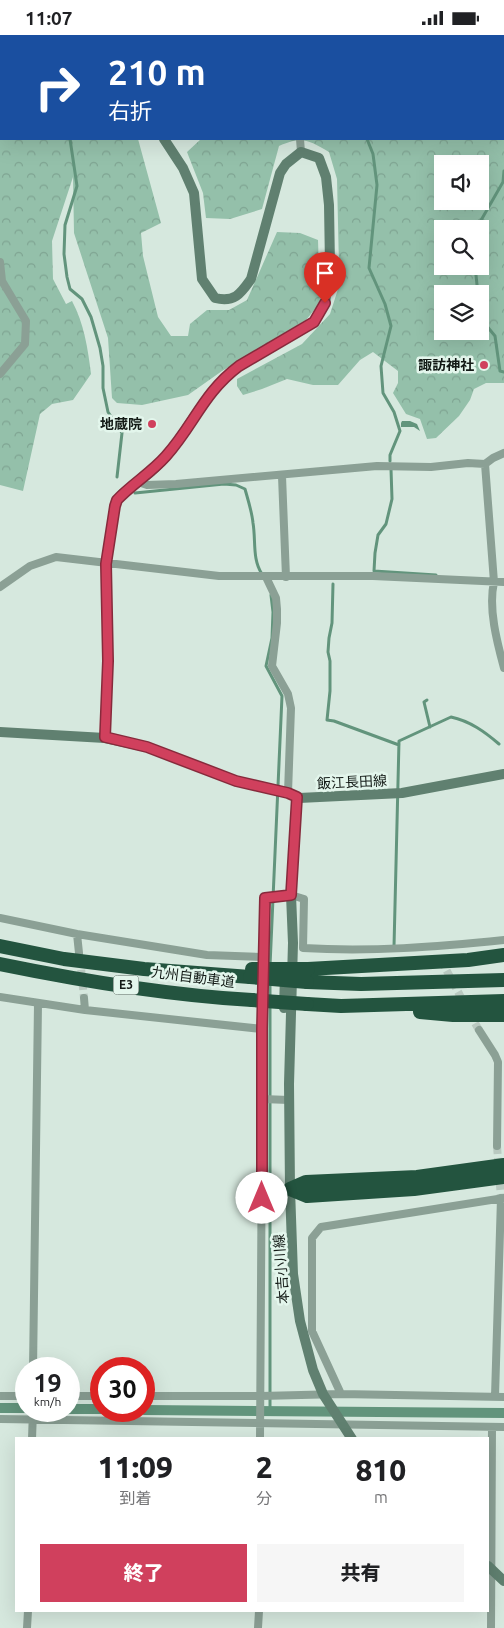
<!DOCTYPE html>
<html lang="ja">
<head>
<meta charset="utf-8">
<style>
  body { margin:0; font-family:Ubuntu,"Noto Sans JP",sans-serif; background:#f6f6f6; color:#202124; height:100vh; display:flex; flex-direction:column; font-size:19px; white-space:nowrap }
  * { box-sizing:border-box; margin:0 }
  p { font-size:16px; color:#757577 }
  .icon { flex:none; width:28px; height:28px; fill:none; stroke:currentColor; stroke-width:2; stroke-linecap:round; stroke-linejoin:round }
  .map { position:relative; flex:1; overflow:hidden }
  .details { position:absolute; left:15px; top:1402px; width:474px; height:175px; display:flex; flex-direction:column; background:#fff; border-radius:0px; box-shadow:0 5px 20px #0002 }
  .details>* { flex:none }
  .top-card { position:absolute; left:0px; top:0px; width:505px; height:105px; box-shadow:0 5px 20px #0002; background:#1a4fa0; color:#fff; overflow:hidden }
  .fabs { position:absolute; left:434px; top:120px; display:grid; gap:10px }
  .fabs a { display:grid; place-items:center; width:55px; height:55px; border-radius:0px; background:#fff; box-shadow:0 5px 20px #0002; font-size:25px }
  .speed { position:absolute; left:15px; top:1322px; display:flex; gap:10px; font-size:25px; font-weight:700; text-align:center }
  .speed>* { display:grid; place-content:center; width:65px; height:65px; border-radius:50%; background:#fff; box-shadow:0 5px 20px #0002; line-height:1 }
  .speed small { font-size:12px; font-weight:400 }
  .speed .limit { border:8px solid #d22; background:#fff; color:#111 }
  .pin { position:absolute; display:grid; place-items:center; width:42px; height:42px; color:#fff; margin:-51px -21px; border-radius:50% 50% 50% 0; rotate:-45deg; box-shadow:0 0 5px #0007 }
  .pin .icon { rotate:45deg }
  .me { position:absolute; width:55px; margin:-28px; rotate:0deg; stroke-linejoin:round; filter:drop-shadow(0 0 4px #0008) }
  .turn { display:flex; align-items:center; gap:18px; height:105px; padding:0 25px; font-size:22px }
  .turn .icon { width:65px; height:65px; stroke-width:2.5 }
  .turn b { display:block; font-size:35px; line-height:42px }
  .eta { display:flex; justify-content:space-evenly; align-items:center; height:85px; text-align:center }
  .eta b { font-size:30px; font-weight:800; line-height:35px }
  .cta { display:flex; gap:10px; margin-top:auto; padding:10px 25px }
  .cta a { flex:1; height:58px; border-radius:0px; background:#d0405d; color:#fff; font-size:20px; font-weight:800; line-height:58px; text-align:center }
  .cta a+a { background:#f6f6f6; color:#202124 }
  .status { display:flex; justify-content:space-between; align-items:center; height:35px; padding:0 25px; background:#fff; direction:ltr }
  .status svg { height:14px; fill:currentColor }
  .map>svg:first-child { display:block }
  .forest { fill:url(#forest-crowns); fill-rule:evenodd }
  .water { fill:#62947c }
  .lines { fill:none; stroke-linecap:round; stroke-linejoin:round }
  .stream { stroke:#62947c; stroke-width:3 }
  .canal { stroke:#62947c; stroke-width:10 }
  .street-tunnel { stroke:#b9c9c0; stroke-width:8; stroke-dasharray:8 4; stroke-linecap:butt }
  .street { stroke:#8ba095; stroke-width:8 }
  .secondary { stroke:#608070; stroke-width:10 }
  .highway { stroke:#23543f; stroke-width:14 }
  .highway-bridge { stroke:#23543f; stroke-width:14 }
  .route-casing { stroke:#872a3c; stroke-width:12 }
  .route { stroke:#d0405d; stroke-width:9 }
  .poi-dot { fill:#d0405d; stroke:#e3f6ec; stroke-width:2 }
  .labels { text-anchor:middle; stroke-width:5; stroke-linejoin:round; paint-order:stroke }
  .shield { fill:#e3f6ec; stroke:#515c56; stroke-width:1 }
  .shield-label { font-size:12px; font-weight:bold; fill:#131a16 }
  .poi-label { font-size:14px; font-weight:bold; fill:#131a16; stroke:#e3f6ec; text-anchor:end }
  .street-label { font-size:14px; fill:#131a16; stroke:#e3f6ec }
</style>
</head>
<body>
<div class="status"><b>11:07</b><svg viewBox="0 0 49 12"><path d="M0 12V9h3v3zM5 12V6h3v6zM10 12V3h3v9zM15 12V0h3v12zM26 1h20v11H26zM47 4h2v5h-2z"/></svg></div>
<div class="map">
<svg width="504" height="1593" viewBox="0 0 504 1593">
  <defs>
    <pattern id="forest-crowns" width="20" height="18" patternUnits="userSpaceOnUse" patternTransform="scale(1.25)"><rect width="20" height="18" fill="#94c0aa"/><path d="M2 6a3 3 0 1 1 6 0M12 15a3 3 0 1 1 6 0" fill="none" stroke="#7fa492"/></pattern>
  </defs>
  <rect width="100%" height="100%" fill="#d6e8de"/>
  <path class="forest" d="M 0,0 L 154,0 L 1,1 L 1,104 L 138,104 L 161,188 L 141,198 L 143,221 L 158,282 L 171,301 L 188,301 L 190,289 L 207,275 L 229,275 L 247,265 L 277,197 L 300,198 L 318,205 L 320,268 L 306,285 L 222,336 L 188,360 L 142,370 L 117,368 L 112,363 L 108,303 L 74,198 L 73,142 L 52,206 L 53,244 L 66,269 L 72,266 C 84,288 88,314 91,339 L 73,365 L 52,369 L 40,379 L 23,456 L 0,450 Z
    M 205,0 L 504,0 L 504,348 L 486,348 L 474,354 L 470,365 L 459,381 L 436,403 L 427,404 L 420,384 L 406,379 L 393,358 L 398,348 L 398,336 L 373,317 L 360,325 L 338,350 L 313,350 L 287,344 L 262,354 L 243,360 L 237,351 L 237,344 L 302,309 L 330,279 L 338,254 L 339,232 L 337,144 L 329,117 C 308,105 302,101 279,111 L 262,174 L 230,184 L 206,183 L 203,158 L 187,117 L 201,104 L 504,104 L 504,1 L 205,1 ZM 442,129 L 480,129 L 480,166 L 442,166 ZM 442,194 L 480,194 L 480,231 L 442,231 ZM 442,259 L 480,259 L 480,296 L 442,296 Z"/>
  <path class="water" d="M 402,386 L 410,386 L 417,389 L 420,396 L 414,392 L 401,392 L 401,388 Z"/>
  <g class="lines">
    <path class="stream" d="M 67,0 L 67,1
      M 406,1 L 406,0
      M 70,104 L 77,151 L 65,190 L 64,219 L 67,242 L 70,254 L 82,264 L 91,282 L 100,313 L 103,331 L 103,353 L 108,377 L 122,398 L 117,442
      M 367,104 L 373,119 L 377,150 L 369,233 L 385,269 L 391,291 L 381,331 L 383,358 L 394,377 L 400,396 L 390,420 L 390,426
      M 476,194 L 503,147 L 504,136
      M 475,231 L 478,259
      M 480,276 L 481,284 L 495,301 L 500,336 L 504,337
      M 391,434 L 392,464 L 386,489 L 378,500 L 375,518 L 374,536 L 436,540
      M 135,458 L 224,449 L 236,450 L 245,454 C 248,465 252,477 253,488 C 256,505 252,524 262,539
      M 333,549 L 332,588 L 329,603 L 328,617 L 330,626 L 330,656 L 327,685 L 334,686 L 399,710
      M 427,665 L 424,667 L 430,692
      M 394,912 L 399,706 L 451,682 C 470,686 485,697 499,709
      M 270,931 L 282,661 L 266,631 L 272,603 L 273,577 L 271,560
      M 270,947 L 270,964
      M 270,970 L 270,1376"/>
    <path class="canal" d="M 0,1373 L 26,1373
      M 69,1374 L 101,1374
      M 144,1375 L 504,1378"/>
    <path class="street-tunnel" d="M 80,923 L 84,963
      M 441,925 L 464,968
      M 469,978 L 479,995
      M 497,1111 L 501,1163"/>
    <path class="street" d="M 300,1 L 300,0
      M 300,104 L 301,117
      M 0,227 L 2,246 L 26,286 L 25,309 L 0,339
      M 485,429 L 494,547 C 488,573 497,607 504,633
      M 282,441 L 286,542
      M 138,447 L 147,450 L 176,449 L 377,431 L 431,432 L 468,428 L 485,429 L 493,423 L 504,418
      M 266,542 L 276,563 L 277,574 L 277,588 L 272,631 L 288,659 L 291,673 L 288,758
      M 0,552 L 30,531 L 56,522 L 219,541 L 373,541 L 504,547
      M 105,703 L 108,627 L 106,529 L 115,471 L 117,465 L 122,459
      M 0,883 L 77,899 L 207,920 L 263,922 L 265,863 L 291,860 L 304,864 L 303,913 C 370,917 437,912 504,905
      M 77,899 L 79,918
      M 0,962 L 85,975 L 262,994
      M 84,963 L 85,975
      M 479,995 L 495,1020 L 498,1027 L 497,1111
      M 262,1064 L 289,1065
      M 33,1334 L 38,969
      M 341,1359 L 312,1296 L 312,1203 L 321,1192 L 504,1163
      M 0,1361 L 26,1361
      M 69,1361 L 101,1361
      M 144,1361 L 261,1361 L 341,1359 L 504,1362
      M 495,1361 L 501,1163
      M 0,1384 L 504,1392
      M 32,1404 L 33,1376
      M 260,1404 L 263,941
      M 27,1593 L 28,1576
      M 258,1593 L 259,1576
      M 491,1593 L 492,1392"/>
    <path class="secondary" d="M 161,1 L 161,0
      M 122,459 C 139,446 156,435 169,418 C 192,388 207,355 239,331 L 314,287 L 325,268 L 330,230 L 329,170 L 326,142 L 319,123 L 301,117 L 286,129 L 280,138 L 251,244 C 241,258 235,268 215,263 L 202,244 L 194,158 L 183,133 L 164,104
      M 0,697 L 105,703 L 147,712 L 236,746 L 288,758 L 299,763 L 402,758 L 504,739
      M 297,762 L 291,860 L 293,908 L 289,1049 L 290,1154 L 293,1239 L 300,1286 L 313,1335 L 323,1359 L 352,1404
      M 284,973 L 285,940
      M 488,1531 L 504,1546"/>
    <path class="highway" d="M 0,911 L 64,924 L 144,934 L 250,942
      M 0,929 C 83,946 167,960 252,965
      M 308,934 L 468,925 L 504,920
      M 307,947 L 361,949 L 504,945
      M 307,969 L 341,971 L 504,966
      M 420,977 L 453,980 L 504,980
      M 290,1154 L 307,1161 L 414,1154 L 504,1142
      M 290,1154 L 306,1147 L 417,1142 L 504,1130"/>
    <path class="highway-bridge" d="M 252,934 L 308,934
      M 250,942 L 307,947
      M 252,965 L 307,969"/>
  </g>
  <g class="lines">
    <defs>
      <path id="route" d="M 262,1163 L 262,994 L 265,863 L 291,860 L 297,762 L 288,758 L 236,746 L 147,712 L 105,702 L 108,626 L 106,529 L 115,471 L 117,465 C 132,449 151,438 166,421 C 194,390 203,358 239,331 L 314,287 L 325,268"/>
    </defs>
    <use href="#route" class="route-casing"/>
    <use href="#route" class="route"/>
  </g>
  <g class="poi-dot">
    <circle cx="484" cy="330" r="5"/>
    <circle cx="152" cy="389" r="5"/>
  </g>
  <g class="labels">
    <rect class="shield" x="113.5" y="940.5" width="25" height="19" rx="4"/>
    <g class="shield-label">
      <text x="126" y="954">E3</text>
    </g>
    <g class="poi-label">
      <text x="474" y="335">諏訪神社</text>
      <text x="142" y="394">地蔵院</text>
    </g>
    <g class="street-label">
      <text transform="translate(352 747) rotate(-3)" y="5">飯江長田線</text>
      <text transform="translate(193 942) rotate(7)" y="5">九州自動車道</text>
      <text transform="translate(281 1234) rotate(-94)" y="5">本吉小川線</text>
    </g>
  </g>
</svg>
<div class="fabs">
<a><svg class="icon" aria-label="sound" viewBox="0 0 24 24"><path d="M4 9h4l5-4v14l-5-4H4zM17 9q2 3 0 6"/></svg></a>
<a><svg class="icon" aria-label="search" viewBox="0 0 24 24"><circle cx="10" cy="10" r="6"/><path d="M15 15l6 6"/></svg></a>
<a><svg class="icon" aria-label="layers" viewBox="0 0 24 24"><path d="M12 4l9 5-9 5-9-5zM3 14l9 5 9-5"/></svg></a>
</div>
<div class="speed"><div>19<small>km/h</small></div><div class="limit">30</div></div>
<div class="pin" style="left:325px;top:268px;background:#d93025"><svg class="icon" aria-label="arrive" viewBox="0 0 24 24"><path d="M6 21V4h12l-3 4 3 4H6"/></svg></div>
<svg class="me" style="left:262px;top:1163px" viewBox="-20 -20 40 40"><circle r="19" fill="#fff"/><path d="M0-13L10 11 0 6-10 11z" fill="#d0405d"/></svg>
<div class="top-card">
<div class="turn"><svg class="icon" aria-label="right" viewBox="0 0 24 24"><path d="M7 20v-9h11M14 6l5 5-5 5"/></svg><div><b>210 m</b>右折</div></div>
</div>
<section class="details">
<div class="eta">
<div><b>11:09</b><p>到着</p></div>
<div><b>2</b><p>分</p></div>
<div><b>810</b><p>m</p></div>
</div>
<div class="cta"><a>終了</a><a>共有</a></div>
</section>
</div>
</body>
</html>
